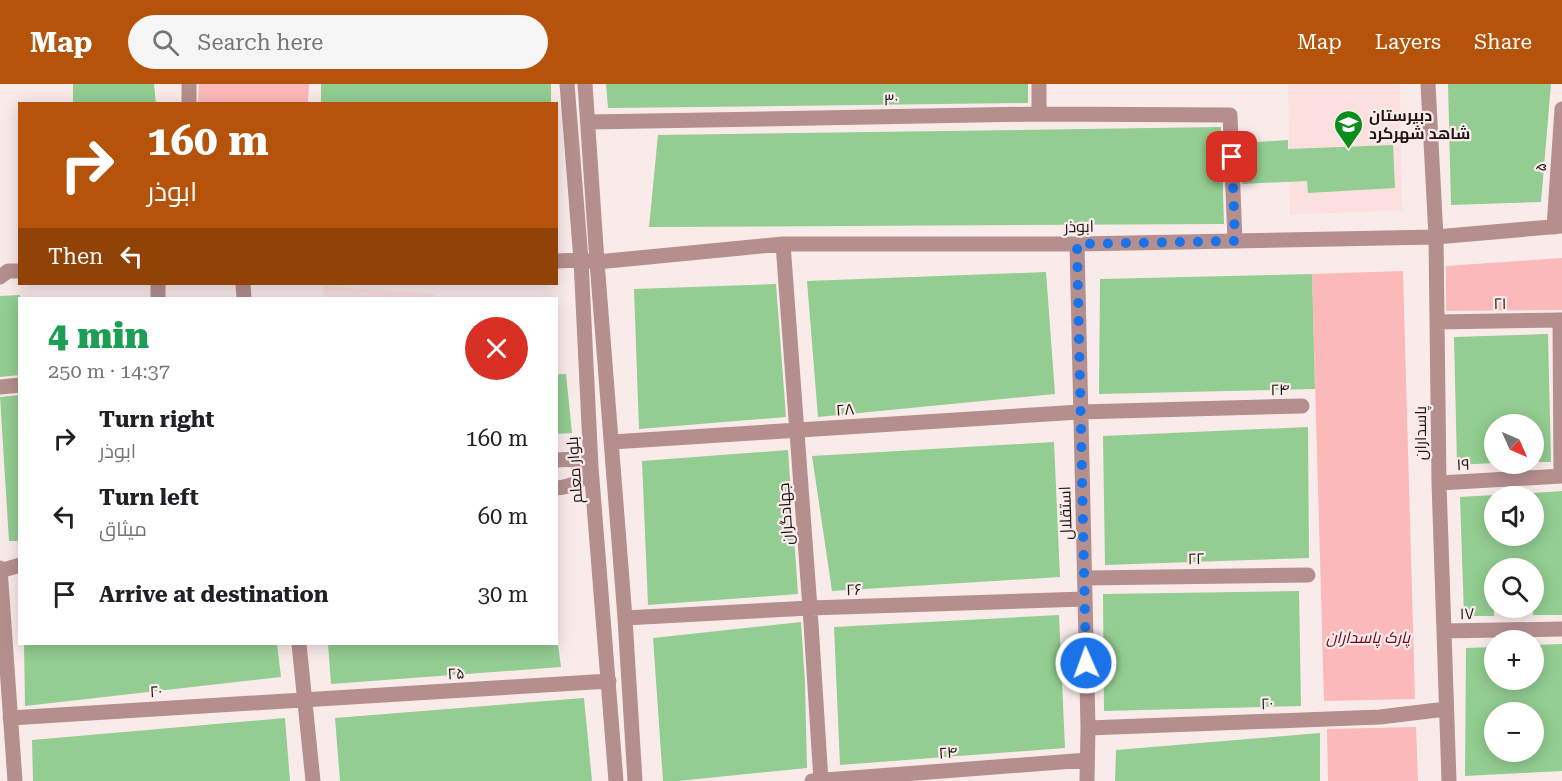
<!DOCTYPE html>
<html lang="en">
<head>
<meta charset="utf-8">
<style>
  body { margin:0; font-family:"Roboto Serif",Cairo,serif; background:#f6f6f6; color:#202124; height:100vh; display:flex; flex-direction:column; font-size:22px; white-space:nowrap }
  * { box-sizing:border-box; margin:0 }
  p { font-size:20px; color:#757577 }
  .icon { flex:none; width:33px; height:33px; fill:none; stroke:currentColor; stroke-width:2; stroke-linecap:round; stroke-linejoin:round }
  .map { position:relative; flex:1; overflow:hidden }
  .panel { position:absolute; left:18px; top:213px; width:540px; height:348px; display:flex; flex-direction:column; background:#fff; border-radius:0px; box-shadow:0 3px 15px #0003 }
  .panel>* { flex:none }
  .guide { position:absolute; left:18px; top:18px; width:540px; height:183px; border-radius:0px; box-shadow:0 3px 15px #0003; background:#b45309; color:#fff; overflow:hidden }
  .needle { width:39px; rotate:135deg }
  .fabs { position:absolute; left:1484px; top:330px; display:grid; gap:12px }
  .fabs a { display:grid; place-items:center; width:60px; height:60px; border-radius:50%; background:#fff; box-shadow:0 3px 15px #0003; font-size:30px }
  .pin { position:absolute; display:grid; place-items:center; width:51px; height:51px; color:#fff; margin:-26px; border-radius:12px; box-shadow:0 3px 9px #0006 }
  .me { position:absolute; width:66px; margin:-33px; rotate:358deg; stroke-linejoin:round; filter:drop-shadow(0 0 4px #0008) }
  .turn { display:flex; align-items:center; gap:21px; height:126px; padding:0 30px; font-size:27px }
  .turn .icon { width:78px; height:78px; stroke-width:2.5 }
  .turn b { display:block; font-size:42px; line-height:51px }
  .then { display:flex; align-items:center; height:57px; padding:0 30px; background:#0003; gap:12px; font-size:22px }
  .round { display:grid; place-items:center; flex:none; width:63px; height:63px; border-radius:32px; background:#f6f6f6 }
  .summary { display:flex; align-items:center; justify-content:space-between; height:102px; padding:0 30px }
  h1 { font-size:36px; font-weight:800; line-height:45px; color:#1e9e55 }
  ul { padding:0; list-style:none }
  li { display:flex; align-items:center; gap:18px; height:78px; padding:0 30px }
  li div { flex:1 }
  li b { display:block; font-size:22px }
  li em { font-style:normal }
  header { display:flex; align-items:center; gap:36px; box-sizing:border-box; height:84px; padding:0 30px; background:#b45309; color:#fff }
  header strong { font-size:28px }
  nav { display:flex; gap:33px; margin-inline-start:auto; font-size:21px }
  .search { width:420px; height:54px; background:#f6f6f6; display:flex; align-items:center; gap:15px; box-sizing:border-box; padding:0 21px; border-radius:33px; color:#757577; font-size:22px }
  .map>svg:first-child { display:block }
  .built { fill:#fce0e0 }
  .green { fill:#fcb9b9 }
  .building { fill:#93cd91; fill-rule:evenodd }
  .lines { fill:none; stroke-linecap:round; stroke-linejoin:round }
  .minor { stroke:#b58f8e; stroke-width:15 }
  .route { stroke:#1a73e8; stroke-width:10; stroke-dasharray:0 18 }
  .labels { text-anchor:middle; stroke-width:4.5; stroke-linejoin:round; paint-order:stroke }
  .street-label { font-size:16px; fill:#211414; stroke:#faebeb }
  .poi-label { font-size:16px; font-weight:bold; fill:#211414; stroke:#faebeb; text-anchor:start }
  .park-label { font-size:16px; font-style:italic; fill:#6e041b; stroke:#faebeb }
</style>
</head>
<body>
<header>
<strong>Map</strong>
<div class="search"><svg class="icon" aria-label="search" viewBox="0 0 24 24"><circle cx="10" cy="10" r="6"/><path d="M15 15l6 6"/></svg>Search here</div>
<nav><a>Map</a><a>Layers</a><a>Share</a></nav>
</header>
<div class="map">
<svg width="1562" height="697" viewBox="0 0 1562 697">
  <rect width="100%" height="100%" fill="#faebeb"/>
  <path class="built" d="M 1288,0 L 1400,0 L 1402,126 L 1290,131 Z
    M 323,202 L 436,210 L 436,214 L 324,214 Z"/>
  <path class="green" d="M 199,0 L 309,0 L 308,19 L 198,19 Z
    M 1562,174 L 1562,226 L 1446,227 L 1446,182 Z
    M 1403,187 L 1415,615 L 1324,617 L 1312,190 Z
    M 1416,643 L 1418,697 L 1328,697 L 1327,645 Z"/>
  <path class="building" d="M 73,0 L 154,0 L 156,20 L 73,20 Z
    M 321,0 L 551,0 L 551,19 L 321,20 Z
    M 606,0 L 1028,0 L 1028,19 L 608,24 Z
    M 1448,0 L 1551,0 L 1541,118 L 1451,121 Z
    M 1221,43 L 1224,140 L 649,143 L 658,51 Z
    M 1288,56 L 1288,65 L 1393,61 L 1395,104 L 1308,109 L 1307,97 L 1242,100 L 1241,59 Z
    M 1046,188 L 1055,310 L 818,333 L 807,197 Z
    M 1312,190 L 1315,305 L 1099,310 L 1100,195 Z
    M 776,200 L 786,333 L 639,345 L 634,205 Z
    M 20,211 L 20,291 L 0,293 L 0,212 Z
    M 1548,250 L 1551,378 L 1533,378 L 1533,340 L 1494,340 L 1494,379 L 1457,381 L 1454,253 Z
    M 556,290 L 566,290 L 572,349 L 556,350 Z
    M 20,311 L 20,457 L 9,457 L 0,313 Z
    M 1308,343 L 1309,474 L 1105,481 L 1103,352 Z
    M 1054,358 L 1060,493 L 832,507 L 812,372 Z
    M 788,366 L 798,510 L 648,521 L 642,377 Z
    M 1562,407 L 1562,531 L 1533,531 L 1533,484 L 1494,484 L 1494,532 L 1464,532 L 1460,413 L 1494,411 L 1494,452 L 1533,452 L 1533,409 Z
    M 1299,507 L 1301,622 L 1104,627 L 1103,510 Z
    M 1059,531 L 1065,664 L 840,681 L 834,543 Z
    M 801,538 L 805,599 L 807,684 L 678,697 L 663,697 L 653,554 Z
    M 24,560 L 277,560 L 281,593 L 25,622 Z
    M 328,560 L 558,560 L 561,583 L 331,600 Z
    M 1562,560 L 1562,687 L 1465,692 L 1466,564 L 1494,563 L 1494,596 L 1533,596 L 1533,561 ZM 1494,628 L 1533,628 L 1533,668 L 1494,668 Z
    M 584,614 L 592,697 L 340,697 L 335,634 Z
    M 285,634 L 290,697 L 33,697 L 32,656 Z
    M 1320,649 L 1320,697 L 1115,697 L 1116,666 Z"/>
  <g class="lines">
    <path class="minor" d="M 567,0 L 581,176 L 591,383 L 616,697
      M 585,0 L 597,178 L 625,534 L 635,697
      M 1039,0 L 1039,30
      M 1428,0 L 1436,153 L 1439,399 L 1449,697
      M 189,20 L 189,0
      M 588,38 L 1039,30 L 1230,31 L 1235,157
      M 1554,143 L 1562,25
      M 783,160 L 810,524 L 821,697
      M 1077,160 L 1088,644 L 1087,697
      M 556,177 L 581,176 L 597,178 L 783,160 L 1077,160 L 1436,153 L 1562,142
      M 0,193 L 8,187 L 20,187
      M 158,200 L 158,214
      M 243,200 L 244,214
      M 1560,236 L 1561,392
      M 1437,238 L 1562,236
      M 0,303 L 20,301
      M 612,358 L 1080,328 L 1302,322
      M 556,376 C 570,375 580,375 591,383
      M 1439,399 L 1562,392
      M 556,404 C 573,403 582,397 591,383
      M 0,484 L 15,697
      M 0,487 L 20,481
      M 1085,494 L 1308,491
      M 625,534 L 810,524 L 1084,515
      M 1444,547 L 1562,545
      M 299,560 L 313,697
      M 10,634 L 609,597
      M 1088,644 L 1380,633 L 1446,625
      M 812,697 L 1087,676"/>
  </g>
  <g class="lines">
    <path class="route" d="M 1086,579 L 1077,160 L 1235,157 L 1232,73"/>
  </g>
  <defs>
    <symbol id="school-pin" viewBox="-11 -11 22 30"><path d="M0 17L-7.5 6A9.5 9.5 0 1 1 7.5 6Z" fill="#098d1b" stroke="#faebeb"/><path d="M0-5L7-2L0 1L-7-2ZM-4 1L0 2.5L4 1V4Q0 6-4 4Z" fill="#fff"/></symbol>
  </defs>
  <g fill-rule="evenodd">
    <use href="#school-pin" x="1332" y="24" width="33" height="45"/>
  </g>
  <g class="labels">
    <g class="street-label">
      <text transform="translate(891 15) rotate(-1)" y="6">۳۰</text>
      <text transform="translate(1540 83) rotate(-86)" y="6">۵</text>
      <text transform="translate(1079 142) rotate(-1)" y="6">ابوذر</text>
      <text transform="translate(1500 219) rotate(-1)" y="6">۲۱</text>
      <text transform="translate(1280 305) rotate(-1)" y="6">۲۴</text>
      <text transform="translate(845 325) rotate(-4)" y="6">۲۸</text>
      <text transform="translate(1420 349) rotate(-90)" y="6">پاسداران</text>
      <text transform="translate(1463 380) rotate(-3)" y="6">۱۹</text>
      <text transform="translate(574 386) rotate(-94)" y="6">بلوار معلم</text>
      <text transform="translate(1065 429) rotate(-92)" y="6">استقلال</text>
      <text transform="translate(785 430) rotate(-94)" y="6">جهادگران</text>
      <text transform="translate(1196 474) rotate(-1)" y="6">۲۲</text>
      <text transform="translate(854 505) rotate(-2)" y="6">۲۶</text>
      <text transform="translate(1467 529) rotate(-1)" y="6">۱۷</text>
      <text transform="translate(456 589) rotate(-4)" y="6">۲۵</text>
      <text transform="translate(156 607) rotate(-3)" y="6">۲۰</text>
      <text transform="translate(1267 619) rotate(-2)" y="6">۲۰</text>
      <text transform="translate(948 668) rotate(-4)" y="6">۲۴</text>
    </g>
    <g class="poi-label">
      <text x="1369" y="37">دبیرستان‌<tspan x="1369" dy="18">شاهد شهرکرد</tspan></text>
    </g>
    <g class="park-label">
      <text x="1368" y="559">پارک پاسداران</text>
    </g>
  </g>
</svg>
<div class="fabs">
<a><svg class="needle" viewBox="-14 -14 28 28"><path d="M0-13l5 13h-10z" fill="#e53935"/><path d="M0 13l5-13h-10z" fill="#757577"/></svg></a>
<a><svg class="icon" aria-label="sound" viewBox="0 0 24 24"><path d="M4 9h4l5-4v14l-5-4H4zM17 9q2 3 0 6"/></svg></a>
<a><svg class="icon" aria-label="search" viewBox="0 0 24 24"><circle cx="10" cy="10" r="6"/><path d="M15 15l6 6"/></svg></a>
<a>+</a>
<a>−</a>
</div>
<div class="pin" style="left:1232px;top:73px;background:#d93025"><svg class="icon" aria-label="arrive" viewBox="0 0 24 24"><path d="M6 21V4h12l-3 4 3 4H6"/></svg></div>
<svg class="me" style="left:1086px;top:579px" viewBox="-20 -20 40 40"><circle r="17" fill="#1a73e8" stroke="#fff" stroke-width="3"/><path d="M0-11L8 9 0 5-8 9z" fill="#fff"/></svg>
<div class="guide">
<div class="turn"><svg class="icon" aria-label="right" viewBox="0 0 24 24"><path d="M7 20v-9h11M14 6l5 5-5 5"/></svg><div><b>160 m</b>ابوذر</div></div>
<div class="then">Then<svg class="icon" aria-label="left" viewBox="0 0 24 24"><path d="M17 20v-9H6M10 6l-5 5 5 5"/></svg></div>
</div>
<section class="panel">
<div class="summary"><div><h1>4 min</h1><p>250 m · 14:37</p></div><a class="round" style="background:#d93025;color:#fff"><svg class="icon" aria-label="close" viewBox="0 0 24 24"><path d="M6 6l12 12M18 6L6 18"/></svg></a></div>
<ul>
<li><svg class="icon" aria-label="right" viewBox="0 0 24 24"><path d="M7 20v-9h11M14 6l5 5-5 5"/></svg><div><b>Turn right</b><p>ابوذر</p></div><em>160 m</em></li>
<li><svg class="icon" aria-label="left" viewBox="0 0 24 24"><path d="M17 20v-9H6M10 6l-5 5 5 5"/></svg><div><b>Turn left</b><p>میثاق</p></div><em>60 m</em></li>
<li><svg class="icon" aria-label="arrive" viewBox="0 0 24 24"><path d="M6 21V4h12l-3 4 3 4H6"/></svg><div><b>Arrive at destination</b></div><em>30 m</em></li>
</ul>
</section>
</div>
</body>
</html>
